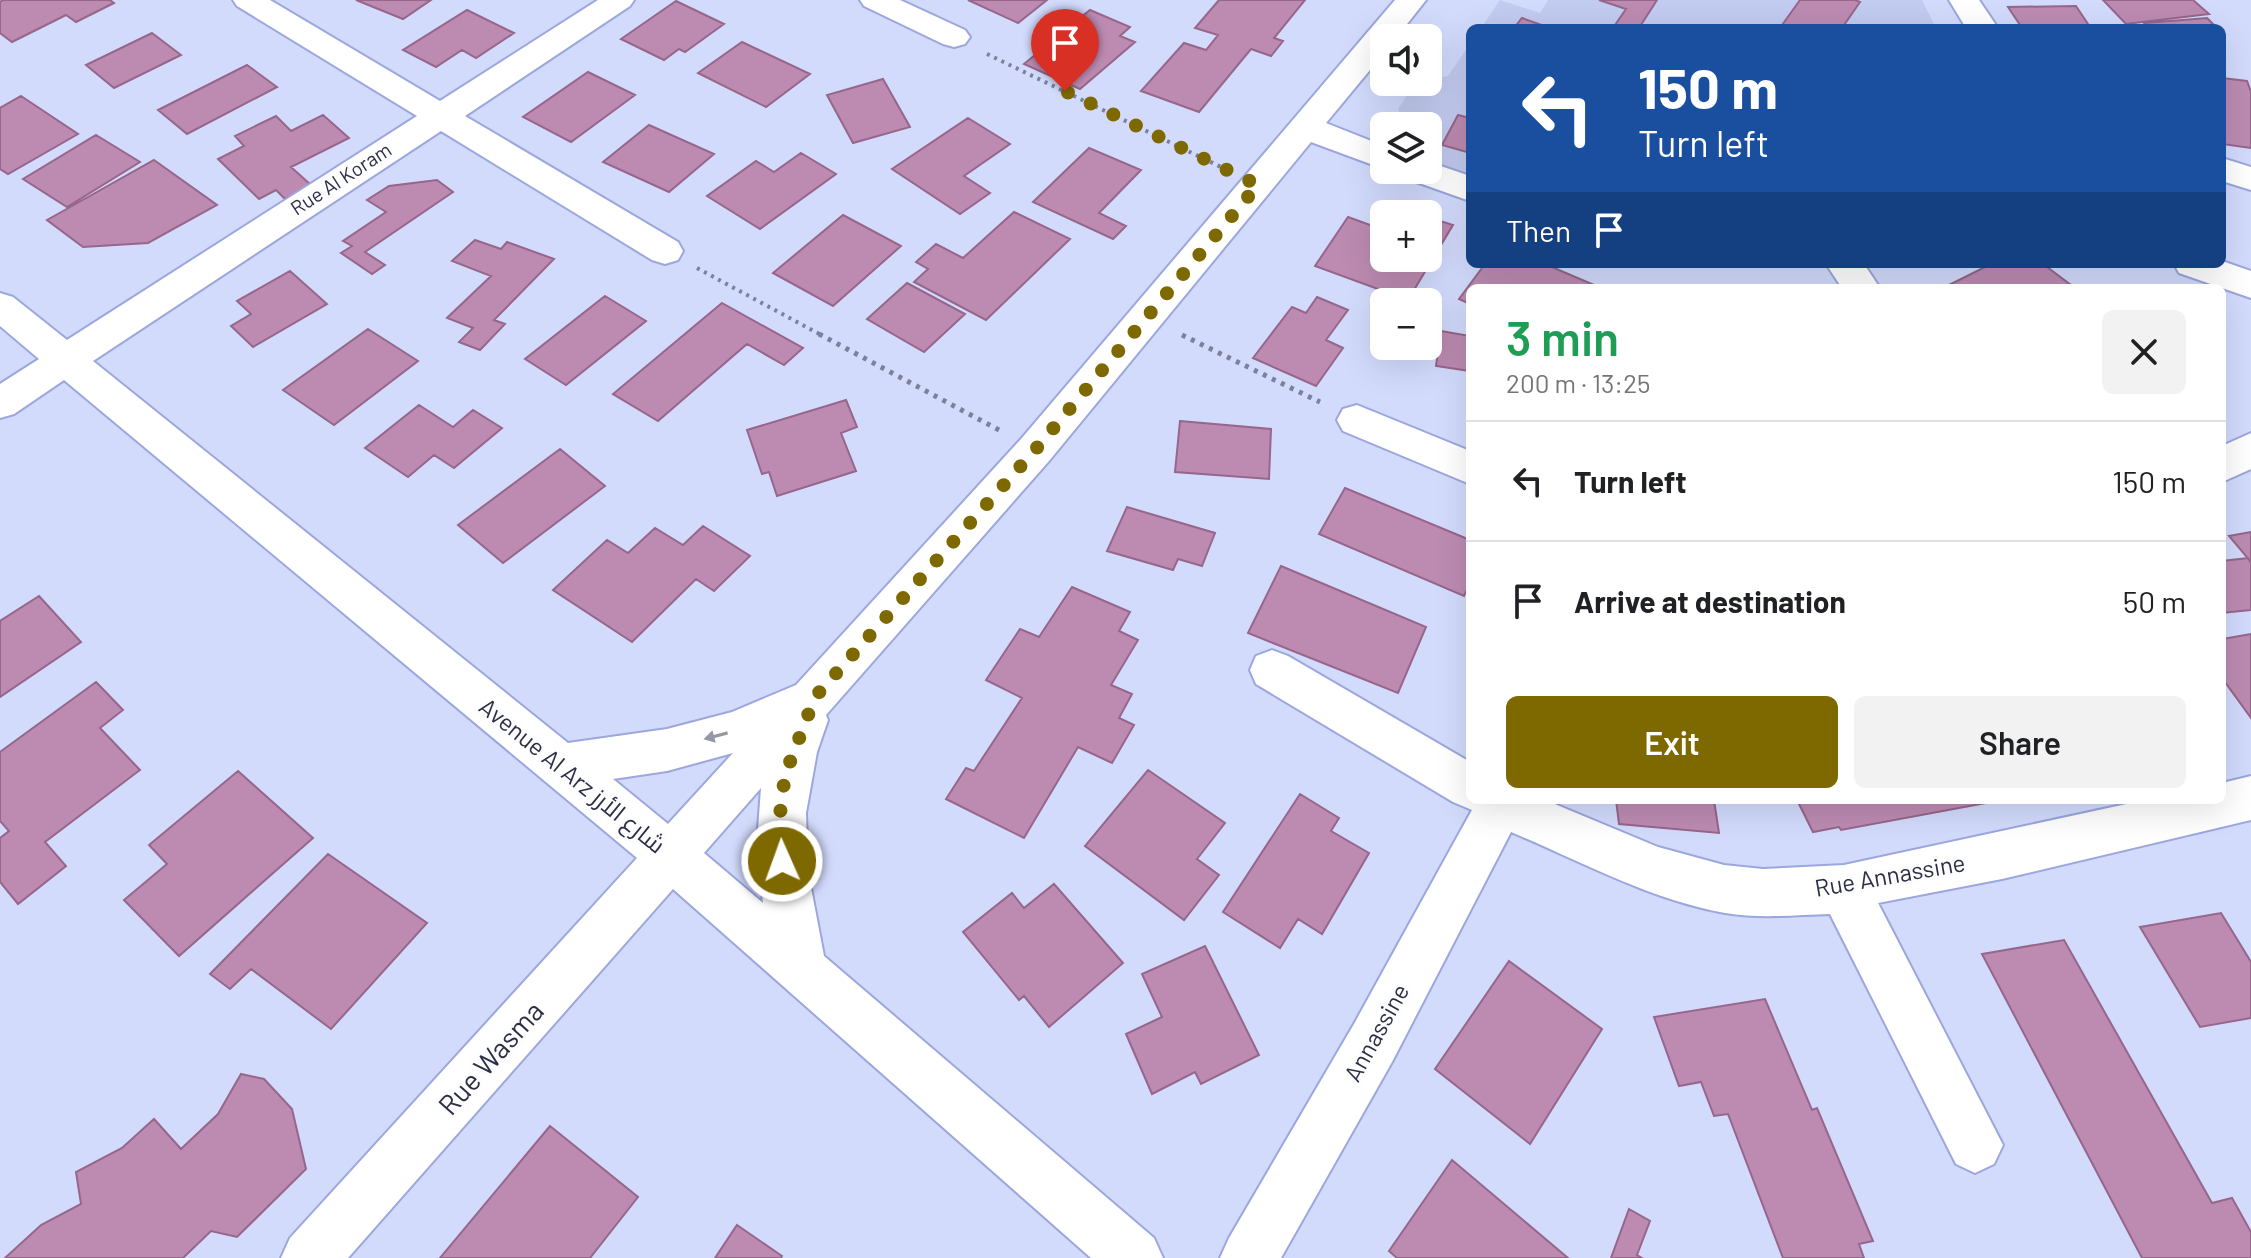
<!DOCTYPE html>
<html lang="en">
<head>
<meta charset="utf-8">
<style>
  body { margin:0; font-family:Barlow,Cairo,sans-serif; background:#f2f2f2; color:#202124; height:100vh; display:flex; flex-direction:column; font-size:30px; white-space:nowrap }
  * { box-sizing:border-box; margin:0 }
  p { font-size:26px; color:#757577 }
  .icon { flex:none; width:44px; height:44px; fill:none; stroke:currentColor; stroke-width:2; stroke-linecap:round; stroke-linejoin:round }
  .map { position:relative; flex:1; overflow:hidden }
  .side { position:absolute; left:1466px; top:284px; width:760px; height:520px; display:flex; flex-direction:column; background:#fff; border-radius:12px; box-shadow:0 8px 32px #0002 }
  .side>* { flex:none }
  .top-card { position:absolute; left:1466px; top:24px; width:760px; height:244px; border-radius:12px; box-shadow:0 8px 32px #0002; background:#1a4fa0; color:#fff; overflow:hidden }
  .controls { position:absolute; left:1370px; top:24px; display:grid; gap:16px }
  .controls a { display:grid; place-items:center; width:72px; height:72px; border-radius:12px; background:#fff; box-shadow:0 8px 32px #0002; font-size:40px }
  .pin { position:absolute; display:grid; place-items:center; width:68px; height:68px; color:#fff; margin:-82px -34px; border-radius:50% 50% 50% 0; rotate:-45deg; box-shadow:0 0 8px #0007 }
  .pin .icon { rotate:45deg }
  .me { position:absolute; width:88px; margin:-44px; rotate:358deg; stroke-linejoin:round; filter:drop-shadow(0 0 6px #0008) }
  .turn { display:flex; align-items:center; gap:28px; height:168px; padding:0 40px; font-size:36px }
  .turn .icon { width:104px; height:104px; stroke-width:2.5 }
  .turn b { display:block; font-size:56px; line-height:68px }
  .then { display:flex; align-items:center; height:76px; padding:0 40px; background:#0003; gap:16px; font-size:30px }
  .round { display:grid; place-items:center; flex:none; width:84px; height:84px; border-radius:12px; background:#f2f2f2 }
  .head { display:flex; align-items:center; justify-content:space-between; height:136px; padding:0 40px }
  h1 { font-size:48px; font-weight:600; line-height:60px; color:#1e9e55 }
  .primary-button { display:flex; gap:16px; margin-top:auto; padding:16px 40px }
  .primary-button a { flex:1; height:92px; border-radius:12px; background:#7e6900; color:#fff; font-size:32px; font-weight:600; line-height:92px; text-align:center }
  .primary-button a+a { background:#f2f2f2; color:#202124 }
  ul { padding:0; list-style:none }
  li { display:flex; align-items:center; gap:24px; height:120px; padding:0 40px; border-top:2px solid #e0e0e0 }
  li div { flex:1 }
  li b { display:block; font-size:30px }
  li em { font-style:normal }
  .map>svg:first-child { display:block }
  .built { fill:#c2cbf0 }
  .building { fill:#bd8bb2; stroke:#96668b; stroke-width:2 }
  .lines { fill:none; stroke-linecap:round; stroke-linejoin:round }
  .minor-casing { stroke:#9ba7dd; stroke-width:4 }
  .path-far1 { stroke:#7b819d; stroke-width:4; stroke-dasharray:3 5; stroke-linecap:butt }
  .path { stroke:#7b819d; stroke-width:5; stroke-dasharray:4 6; stroke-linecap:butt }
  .minor { fill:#fff; fill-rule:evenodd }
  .oneway { fill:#9597a2 }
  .route { stroke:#7e6900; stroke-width:14; stroke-dasharray:0 25.2 }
  .labels { text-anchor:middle; stroke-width:7; stroke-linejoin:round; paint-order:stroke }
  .far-street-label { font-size:20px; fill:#2b2f45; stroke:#fdfdfd }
  .street-label { font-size:24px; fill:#2b2f45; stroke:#fdfdfd }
  .near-street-label { font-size:28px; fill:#2b2f45; stroke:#fdfdfd }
</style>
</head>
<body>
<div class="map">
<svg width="2251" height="1258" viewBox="0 0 2251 1258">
  <rect width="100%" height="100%" fill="#d3dbfd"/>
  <path class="built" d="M 1500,0 L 1540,13 L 1548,0 L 1922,0 L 1936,28 L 1481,28 Z
    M 1470,44 L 1470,174 L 1428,160 L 1428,126 L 1406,126 L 1398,109 L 1416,82 L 1448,76 Z"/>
  <path class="building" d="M 3,0 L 110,0 L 114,3 L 76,22 L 66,15 L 12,42 L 0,33 L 0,2 Z
    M 356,0 L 431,0 L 403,19 Z
    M 968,0 L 1047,0 L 1018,23 Z
    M 1219,0 L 1305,0 L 1274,38 L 1283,41 L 1271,56 L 1251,49 L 1199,112 L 1141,91 L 1184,43 L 1206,50 L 1218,35 L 1195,28 Z
    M 1599,0 L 1657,0 L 1639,28 L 1613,28 L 1626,9 Z
    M 1800,0 L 1855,0 L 1860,2 L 1842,28 L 1780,28 Z
    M 2103,0 L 2193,0 L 2209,14 L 2126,24 Z
    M 676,1 L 724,24 L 685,52 L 679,49 L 664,60 L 621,39 Z
    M 2076,6 L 2090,27 L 2099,28 L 2022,28 L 2008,7 Z
    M 467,10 L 514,33 L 476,58 L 462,50 L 436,67 L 403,50 Z
    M 1090,10 L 1130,27 L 1120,36 L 1135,42 L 1080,89 L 1024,64 Z
    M 1522,18 L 1550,28 L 1514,28 Z
    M 2207,18 L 2217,28 L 2148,28 L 2144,23 Z
    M 152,33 L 181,55 L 114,88 L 86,65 Z
    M 742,42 L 810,74 L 766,107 L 698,73 Z
    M 247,65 L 277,87 L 187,134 L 158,110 Z
    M 588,72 L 635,95 L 571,142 L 523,117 Z
    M 2222,78 L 2247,81 L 2251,92 L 2251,148 L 2222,144 Z
    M 883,79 L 910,127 L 853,143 L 827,95 Z
    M 21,96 L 78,134 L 8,174 L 0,169 L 0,108 Z
    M 323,115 L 349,138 L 291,167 L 311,185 L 285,199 L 276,190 L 259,199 L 218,159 L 244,146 L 235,136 L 276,116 L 291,131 Z
    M 1458,115 L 1470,118 L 1470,153 L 1442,145 Z
    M 968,118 L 1010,144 L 964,176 L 990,193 L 960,214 L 892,169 Z
    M 649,125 L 714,154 L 669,192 L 603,162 Z
    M 96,135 L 140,162 L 67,207 L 23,179 Z
    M 1089,148 L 1141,170 L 1099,213 L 1126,226 L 1113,239 L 1033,202 Z
    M 801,153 L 836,174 L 760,229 L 707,196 L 756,161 L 774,172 Z
    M 154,160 L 217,205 L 148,243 L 83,247 L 47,220 Z
    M 437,180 L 453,192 L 365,252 L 385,265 L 372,274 L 341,253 L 352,246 L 343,241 L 386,212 L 367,200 L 389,186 Z
    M 1014,212 L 1070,239 L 986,320 L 914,282 L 928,269 L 916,262 L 936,244 L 963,258 Z
    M 843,215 L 901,246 L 833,306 L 773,273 Z
    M 1348,217 L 1381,229 L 1384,223 L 1384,258 L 1428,258 L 1428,217 L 1453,225 L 1408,300 L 1315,266 Z
    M 475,240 L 501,249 L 507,242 L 554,259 L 494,320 L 505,324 L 480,350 L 459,342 L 473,328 L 447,318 L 491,276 L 452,261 Z
    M 1485,264 L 1545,264 L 1601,288 L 1470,288 L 1470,304 L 1459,299 Z
    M 1991,264 L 2043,264 L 2075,288 L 1943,288 Z
    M 290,271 L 327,304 L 253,347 L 231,326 L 251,314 L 237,301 Z
    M 907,283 L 965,314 L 924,352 L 867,319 Z
    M 605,296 L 646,321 L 566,385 L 525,359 Z
    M 1317,297 L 1348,310 L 1326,340 L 1343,348 L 1316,386 L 1253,358 L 1292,307 L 1306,313 Z
    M 722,303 L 803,348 L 784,365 L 747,344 L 658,421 L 613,394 Z
    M 368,329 L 418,361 L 334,425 L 283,390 Z
    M 1441,331 L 1470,336 L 1470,371 L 1436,366 Z
    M 846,400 L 857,427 L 841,433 L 856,471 L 777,496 L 769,472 L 762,474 L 747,430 Z
    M 419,405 L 453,427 L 473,410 L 502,428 L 454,468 L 434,455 L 408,477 L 365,448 Z
    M 1180,421 L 1271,429 L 1269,479 L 1175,472 Z
    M 560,449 L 605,486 L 503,563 L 458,525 Z
    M 1345,488 L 1470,540 L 1470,583 L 1464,596 L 1319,534 Z
    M 1127,507 L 1215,533 L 1202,566 L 1178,559 L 1173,570 L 1107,551 Z
    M 703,526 L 750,556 L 714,591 L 696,579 L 632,642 L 553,590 L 607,540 L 628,553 L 655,528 L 683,545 Z
    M 2251,532 L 2251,562 L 2229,536 Z
    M 2248,558 L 2251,563 L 2251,610 L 2222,613 L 2222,561 Z
    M 1281,566 L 1426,627 L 1398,693 L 1248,633 Z
    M 1072,587 L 1130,612 L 1119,631 L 1138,640 L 1111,685 L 1132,694 L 1119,718 L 1134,725 L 1112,763 L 1078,747 L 1024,838 L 946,799 L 966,768 L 974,771 L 1022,698 L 986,680 L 1020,629 L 1039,637 Z
    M 39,596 L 81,642 L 0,697 L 0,621 Z
    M 2251,634 L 2251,718 L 2222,678 L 2222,639 Z
    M 96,682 L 123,710 L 100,728 L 140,770 L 45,842 L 66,866 L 18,904 L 0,882 L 0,838 L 9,831 L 0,821 L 0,752 Z
    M 1148,770 L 1225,823 L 1197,859 L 1219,875 L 1184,920 L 1085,846 Z
    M 238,771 L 313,838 L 179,956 L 124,900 L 167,864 L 149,845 Z
    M 1300,794 L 1339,818 L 1331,831 L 1369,853 L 1322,934 L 1298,919 L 1280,948 L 1223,912 Z
    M 1616,800 L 1714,800 L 1719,833 L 1619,824 Z
    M 1797,800 L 2002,800 L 1841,830 L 1839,827 L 1813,832 Z
    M 328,854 L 427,923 L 331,1029 L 251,969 L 230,989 L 210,974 Z
    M 1054,884 L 1123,963 L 1049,1027 L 1024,996 L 1019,1000 L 963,932 L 1012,893 L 1024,908 Z
    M 2221,913 L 2251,962 L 2251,1018 L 2200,1027 L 2140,927 Z
    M 2064,940 L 2212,1203 L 2232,1198 L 2251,1232 L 2251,1258 L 2142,1258 L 1982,954 Z
    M 1205,946 L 1259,1055 L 1201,1084 L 1195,1072 L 1152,1094 L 1126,1034 L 1162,1017 L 1142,974 Z
    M 1509,961 L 1602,1029 L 1530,1144 L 1435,1069 Z
    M 1765,999 L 1812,1110 L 1817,1108 L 1873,1241 L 1859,1244 L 1864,1258 L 1783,1258 L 1728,1114 L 1714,1116 L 1701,1082 L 1679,1086 L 1654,1017 Z
    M 241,1074 L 264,1079 L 292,1109 L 306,1169 L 237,1237 L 211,1231 L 183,1258 L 5,1258 L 41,1225 L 81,1204 L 76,1172 L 122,1148 L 154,1119 L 181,1149 L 218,1114 Z
    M 550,1126 L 638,1197 L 590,1258 L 440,1258 Z
    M 1452,1160 L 1568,1258 L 1397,1258 L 1389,1251 Z
    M 1629,1209 L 1650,1221 L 1637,1255 L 1642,1258 L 1611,1258 Z
    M 737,1225 L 782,1256 L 781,1258 L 715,1258 Z"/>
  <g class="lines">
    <defs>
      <path id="minor" d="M 233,0 L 270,0 L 440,101 L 598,0 L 634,0 L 630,6 L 465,116 L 678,242 L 683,251 L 678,260 L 665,264 L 652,260 L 441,131 L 93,361 L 568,743 L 667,729 L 732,712 L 796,685 L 1021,439 L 1395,0 L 1426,0 L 1396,38 L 1384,38 L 1384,53 L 1326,123 L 1384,146 L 1384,169 L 1311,142 L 1049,461 L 826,715 L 828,720 L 817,752 L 806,813 L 808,872 L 824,956 L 1154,1238 L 1163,1258 L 1091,1258 L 673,889 L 348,1258 L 281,1258 L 290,1238 L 637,858 L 64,380 L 14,414 L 0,418 L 0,384 L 39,359 L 0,326 L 0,293 L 13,297 L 67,340 L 417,116 L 237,6 ZM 733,753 L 668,824 L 613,779 L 667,771 ZM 761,788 L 757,843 L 763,903 L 704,853 Z
        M 860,0 L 900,0 L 965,30 L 970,37 L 965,44 L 954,47 L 943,44 L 864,6 Z
        M 1949,0 L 1979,0 L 1998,28 L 1966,28 Z
        M 2222,158 L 2251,167 L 2251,190 L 2222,181 Z
        M 1429,162 L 1470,176 L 1470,201 L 1405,178 L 1400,170 L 1428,170 Z
        M 2222,261 L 2251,271 L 2251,298 L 2179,273 L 2174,264 L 2222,264 Z
        M 1826,264 L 1864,264 L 1880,288 L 1842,288 Z
        M 1357,405 L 1470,451 L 1470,484 L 1343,431 L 1337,420 L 1343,409 Z
        M 2251,433 L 2251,469 L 2222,482 L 2222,446 Z
        M 1272,650 L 1288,656 L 1470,762 L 1470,800 L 1545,800 L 1658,847 L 1724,865 L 1763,869 L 1844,865 L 2145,800 L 2222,800 L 2222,783 L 2251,776 L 2251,820 L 2002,879 L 1878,903 L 2003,1145 L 1994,1164 L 1975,1173 L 1956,1164 L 1830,914 C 1795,915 1760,919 1725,913 C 1651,900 1580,861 1511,832 L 1392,1062 L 1281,1258 L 1220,1258 L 1229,1238 L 1354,1024 L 1472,810 L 1453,802 L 1256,684 L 1250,670 L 1256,656 Z"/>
    </defs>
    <use href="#minor" class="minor-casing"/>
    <path class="path-far1" d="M 987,54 L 1223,168
      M 697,268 L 823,336"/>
    <path class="path" d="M 819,334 L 999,430
      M 1182,335 L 1320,402"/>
    <use href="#minor" class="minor"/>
  </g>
  <defs><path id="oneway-solid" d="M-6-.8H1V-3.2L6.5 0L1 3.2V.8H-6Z" transform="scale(2)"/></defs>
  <use class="oneway" href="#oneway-solid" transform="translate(716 736) rotate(165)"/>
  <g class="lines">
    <path class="route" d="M 782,861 L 780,814 L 785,775 L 815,697 L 1035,450 L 1258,185 L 1065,91"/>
  </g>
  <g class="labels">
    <g class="far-street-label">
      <text transform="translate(341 179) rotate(-33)" y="7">Rue Al Koram</text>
    </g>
    <g class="street-label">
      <text transform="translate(572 776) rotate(39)" y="8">Avenue Al Arz شارع الأرز</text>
      <text transform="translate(1890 876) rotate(-10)" y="8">Rue Annassine</text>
      <text transform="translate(1377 1033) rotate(-61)" y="8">Annassine</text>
    </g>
    <g class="near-street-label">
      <text transform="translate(491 1058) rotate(-48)" y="10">Rue Wasma</text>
    </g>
  </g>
</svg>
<div class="controls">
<a><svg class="icon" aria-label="sound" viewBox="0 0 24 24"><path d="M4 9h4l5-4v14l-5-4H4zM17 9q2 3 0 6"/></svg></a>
<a><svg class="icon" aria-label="layers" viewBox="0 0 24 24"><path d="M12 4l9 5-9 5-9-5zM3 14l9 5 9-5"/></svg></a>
<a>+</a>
<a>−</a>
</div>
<div class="pin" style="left:1065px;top:91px;background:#d93025"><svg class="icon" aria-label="arrive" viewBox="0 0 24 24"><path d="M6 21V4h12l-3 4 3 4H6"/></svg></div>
<svg class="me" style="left:782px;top:861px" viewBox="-20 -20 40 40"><circle r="17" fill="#7e6900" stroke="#fff" stroke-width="3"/><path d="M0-11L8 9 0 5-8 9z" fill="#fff"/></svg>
<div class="top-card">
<div class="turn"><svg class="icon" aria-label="left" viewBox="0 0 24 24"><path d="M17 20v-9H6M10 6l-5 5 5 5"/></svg><div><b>150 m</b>Turn left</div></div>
<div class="then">Then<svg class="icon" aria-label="arrive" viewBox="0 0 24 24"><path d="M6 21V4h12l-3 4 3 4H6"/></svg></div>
</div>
<section class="side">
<div class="head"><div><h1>3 min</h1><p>200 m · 13:25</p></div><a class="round"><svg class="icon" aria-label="close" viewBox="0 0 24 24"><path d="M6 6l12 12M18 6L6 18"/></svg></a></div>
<ul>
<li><svg class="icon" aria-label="left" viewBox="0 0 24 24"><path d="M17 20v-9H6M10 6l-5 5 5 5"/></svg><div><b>Turn left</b></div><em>150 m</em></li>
<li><svg class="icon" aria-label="arrive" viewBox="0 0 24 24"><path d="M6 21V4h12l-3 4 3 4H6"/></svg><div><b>Arrive at destination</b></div><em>50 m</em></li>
</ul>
<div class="primary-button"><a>Exit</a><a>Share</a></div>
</section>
</div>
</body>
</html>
